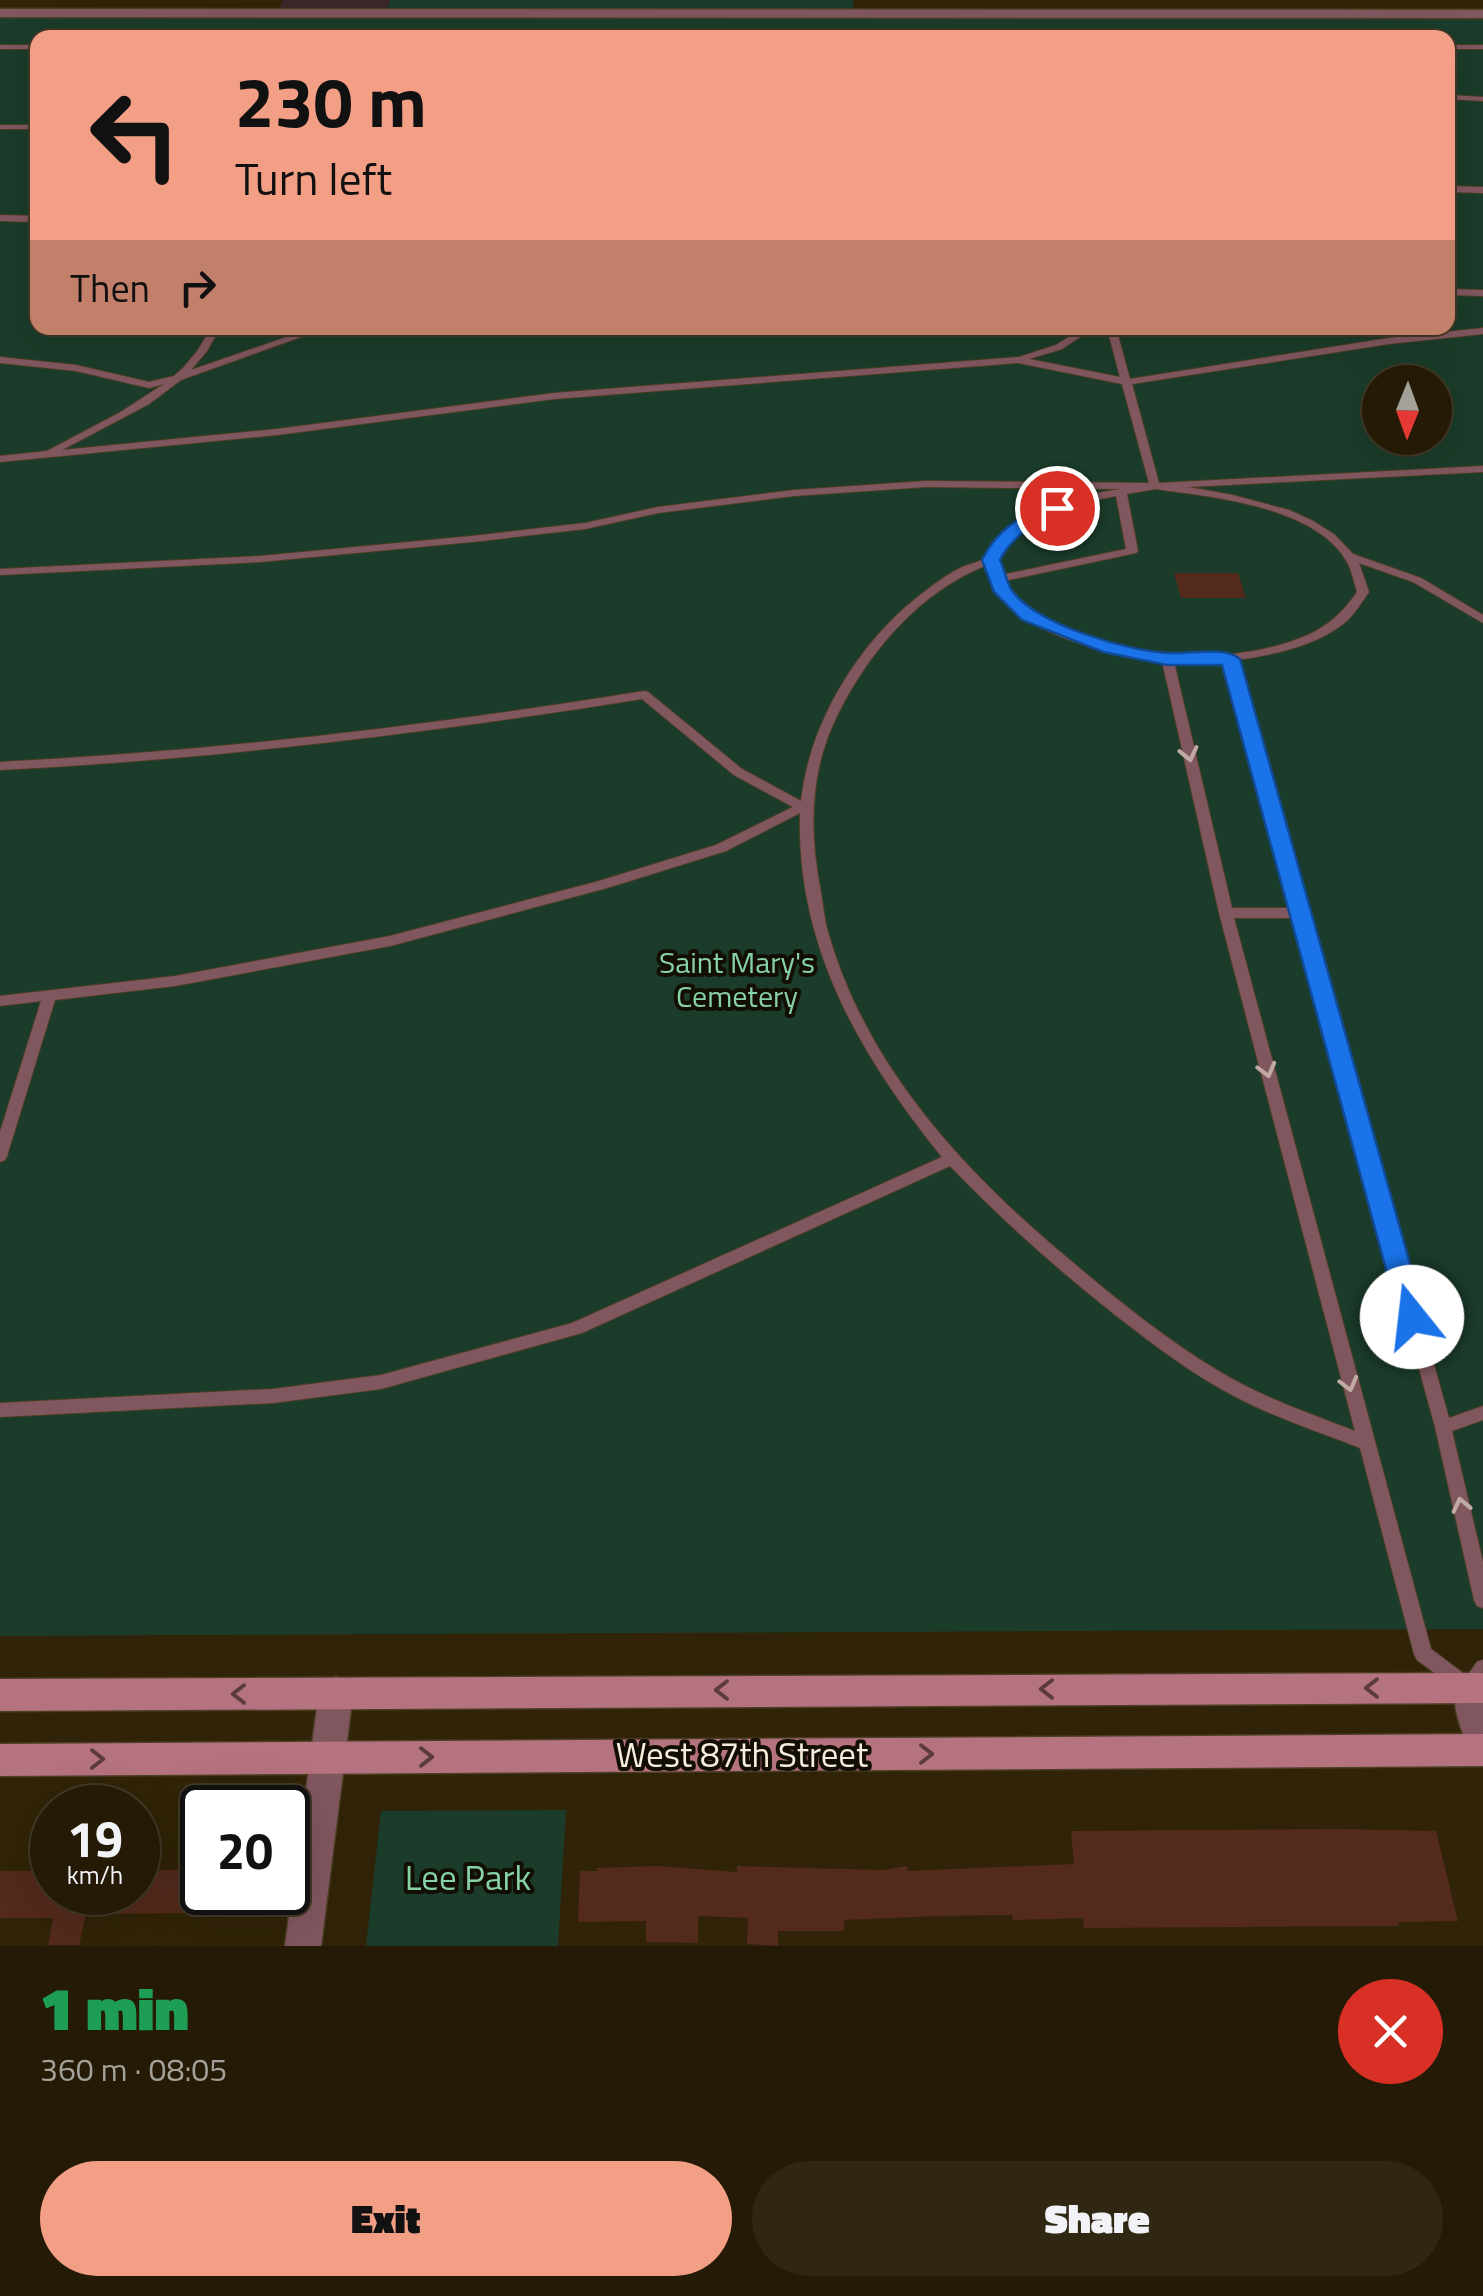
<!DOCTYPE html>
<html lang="en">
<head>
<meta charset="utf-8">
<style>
  body { margin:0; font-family:"Titillium Web",sans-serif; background:#302713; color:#f1f3f6; height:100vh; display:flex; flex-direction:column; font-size:38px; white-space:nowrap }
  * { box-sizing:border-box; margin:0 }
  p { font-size:32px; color:#a3a19a }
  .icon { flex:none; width:55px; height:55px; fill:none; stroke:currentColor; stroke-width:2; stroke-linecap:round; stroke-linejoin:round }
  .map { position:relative; height:1946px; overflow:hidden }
  .drawer { display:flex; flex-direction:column; background:#241a05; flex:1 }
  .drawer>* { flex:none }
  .banner { position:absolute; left:30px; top:30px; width:1425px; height:305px; border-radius:20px; box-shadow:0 10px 40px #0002,0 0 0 2px #413827; background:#f39f85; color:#111; overflow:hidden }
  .needle { width:65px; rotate:181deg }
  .fabs { position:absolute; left:1362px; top:365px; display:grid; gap:20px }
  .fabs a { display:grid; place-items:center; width:90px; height:90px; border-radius:50%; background:#241a05; box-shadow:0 10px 40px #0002,0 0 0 2px #413827; font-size:50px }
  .speed { position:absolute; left:30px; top:1785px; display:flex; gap:20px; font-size:50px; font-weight:700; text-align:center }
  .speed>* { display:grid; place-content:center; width:130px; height:130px; border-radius:50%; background:#241a05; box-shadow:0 10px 40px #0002,0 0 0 2px #413827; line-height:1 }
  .speed small { font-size:25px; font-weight:400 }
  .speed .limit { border:5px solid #111; border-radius:15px; background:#fff; color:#111 }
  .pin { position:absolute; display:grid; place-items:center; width:85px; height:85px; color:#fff; margin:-42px; border:5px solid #fff; border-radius:50%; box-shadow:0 2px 10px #0007 }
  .me { position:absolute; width:110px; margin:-55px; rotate:344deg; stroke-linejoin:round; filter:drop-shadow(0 0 8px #0008) }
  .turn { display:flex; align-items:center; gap:35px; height:210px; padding:0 40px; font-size:45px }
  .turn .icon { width:130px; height:130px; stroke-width:2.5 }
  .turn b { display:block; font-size:70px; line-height:85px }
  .then { display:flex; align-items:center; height:95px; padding:0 40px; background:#0003; gap:20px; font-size:38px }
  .round { display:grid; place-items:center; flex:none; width:105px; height:105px; border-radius:52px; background:#302713 }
  .overview { display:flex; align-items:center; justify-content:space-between; height:170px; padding:0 40px }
  h1 { font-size:60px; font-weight:800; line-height:75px; color:#1e9e55 }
  .primary-button { display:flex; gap:20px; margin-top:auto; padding:20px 40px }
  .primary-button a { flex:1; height:115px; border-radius:60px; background:#f39f85; color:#111; font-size:40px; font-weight:800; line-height:115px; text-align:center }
  .primary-button a+a { background:#302713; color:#f1f3f6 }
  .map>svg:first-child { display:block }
  .education { fill:#3a2629 }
  .green { fill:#1b3c2a; fill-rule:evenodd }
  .building { fill:#532a1c }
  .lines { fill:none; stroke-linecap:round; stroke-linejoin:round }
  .lane-casing { stroke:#4c3f25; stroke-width:2 }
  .street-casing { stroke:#4c3f25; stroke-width:3 }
  .secondary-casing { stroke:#4c3f25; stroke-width:3 }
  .lane { fill:#81575f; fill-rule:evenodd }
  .street { fill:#81575f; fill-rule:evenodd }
  .secondary { fill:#b5727f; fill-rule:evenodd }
  .oneway { stroke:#c1aaa4 }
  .oneway2 { stroke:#5c3b3b }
  .route { fill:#1a73e8; stroke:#114b97; stroke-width:2.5 }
  .labels { text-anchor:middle; stroke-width:8; stroke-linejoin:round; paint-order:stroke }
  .park-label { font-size:30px; fill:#87d1a7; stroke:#130e04 }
  .near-street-label { font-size:35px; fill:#f6eedd; stroke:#130e04 }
  .near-park-label { font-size:35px; fill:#87d1a7; stroke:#130e04 }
</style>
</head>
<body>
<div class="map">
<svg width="1483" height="1946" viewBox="0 0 1483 1946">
  <rect width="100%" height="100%" fill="#302307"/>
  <path class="education" d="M 283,0 L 390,0 L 387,11 L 279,11 Z"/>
  <path class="green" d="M 390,0 L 853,0 L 854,6 L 849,10 L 387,11 Z
    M 0,17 L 1483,18 L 1483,1629 L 0,1636 ZM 38,38 L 1448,38 L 1448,328 L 38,328 ZM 1380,382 L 1435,382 L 1435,438 L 1380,438 Z
    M 566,1810 L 558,1946 L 366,1946 L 381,1811 Z"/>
  <path class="building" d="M 1174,573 L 1238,573 L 1246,598 L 1181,598 Z
    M 1340,1829 L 1436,1831 L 1458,1921 L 1398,1922 L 1399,1926 L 1084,1928 L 1083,1918 L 1013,1920 L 1012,1915 L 939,1916 L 844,1920 L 844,1931 L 778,1931 L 778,1946 L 747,1944 L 748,1918 L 698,1916 L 698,1943 L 646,1942 L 646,1921 L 578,1922 L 580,1871 L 597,1871 L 597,1868 L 657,1866 L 737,1872 L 737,1866 L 883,1870 L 907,1866 L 907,1871 L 1074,1864 L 1071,1831 Z
    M 202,1869 L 202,1913 L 86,1914 L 79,1945 L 48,1945 L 53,1918 L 0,1918 L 0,1871 L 52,1871 L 52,1892 L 138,1892 L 138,1871 Z"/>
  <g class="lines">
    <defs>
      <path id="lane" d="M 0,45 L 38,45 L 38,49 L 0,49 Z
        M 1448,45 L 1483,45 L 1483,49 L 1448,49 Z
        M 1448,95 L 1483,97 L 1483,101 L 1448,99 Z
        M 0,125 L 38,125 L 38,129 L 0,129 Z
        M 1448,186 L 1483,187 L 1483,193 L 1448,192 Z
        M 0,215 L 38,216 L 38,222 L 0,221 Z
        M 1448,289 L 1483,290 L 1483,296 L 1448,295 Z
        M 211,328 L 220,328 L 207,351 L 191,370 L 313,328 L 326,328 L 181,380 L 149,404 L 62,450 L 277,429 L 554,393 L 1019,357 L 1056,345 L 1083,328 L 1094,328 L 1062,349 L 1029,359 L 1120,377 L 1107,328 L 1116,328 L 1130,379 L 1389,338 L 1483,328 L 1483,334 L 1389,344 L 1132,384 L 1159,483 L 1483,466 L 1483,472 L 1188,487 L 1233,495 L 1289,510 L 1313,521 L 1335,535 L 1353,554 L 1421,578 L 1483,615 L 1483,623 L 1413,582 L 1359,563 L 1369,592 C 1361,603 1354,616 1343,624 C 1313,647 1273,655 1236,660 L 1449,1418 L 1483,1406 L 1483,1420 L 1452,1431 L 1483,1562 L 1483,1608 L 1477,1606 L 1474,1600 L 1435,1427 L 1295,918 L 1234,918 L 1431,1649 L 1467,1676 L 1477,1662 L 1483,1660 C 1483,1675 1483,1690 1469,1696 L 1463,1694 L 1417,1660 L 1414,1654 L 1360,1448 C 1320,1432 1278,1419 1240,1399 C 1194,1376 1154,1345 1114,1314 C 1056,1268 1001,1219 950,1166 L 582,1333 L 381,1389 L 273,1403 L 0,1417 L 0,1403 L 273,1389 L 381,1375 L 572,1323 L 942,1157 C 861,1057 796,947 800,813 L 726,851 L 607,888 L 390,946 L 175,986 L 55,1000 L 7,1156 L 5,1160 L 0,1162 L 0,1132 L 41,1001 L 0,1006 L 0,996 L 175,976 L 390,936 L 599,881 L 716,845 L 793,807 L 734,775 L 642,699 C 429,733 216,759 0,770 L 0,762 C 216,751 430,726 644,691 L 648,692 L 742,769 L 801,801 C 810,719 862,637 928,589 C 938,581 949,574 960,568 C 969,564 981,562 988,556 C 993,551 996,543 1001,537 C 1031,505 1079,496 1120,489 L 926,487 L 794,496 L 658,513 L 585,529 L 472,542 L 260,562 L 0,575 L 0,569 L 260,556 L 472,536 L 585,523 L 658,507 L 794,490 L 926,481 L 1149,483 L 1122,384 L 1018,363 L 554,399 L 277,435 L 0,462 L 0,456 L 47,451 L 119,413 L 164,384 L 149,388 L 76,371 L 0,363 L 0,357 L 76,365 L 149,382 L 174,376 L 183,368 L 198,350 ZM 1155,489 C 1212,497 1316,506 1347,562 C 1352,571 1354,582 1357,592 C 1341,615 1325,629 1298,639 C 1221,668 1095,662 1030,609 C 1019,600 1010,594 1004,581 L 1136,553 L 1138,551 L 1127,494 ZM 1116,496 L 1126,549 L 1001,575 L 997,560 C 1026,516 1066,505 1116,496 ZM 987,565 C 990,575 993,585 999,594 C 1032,638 1110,654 1162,661 L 1219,913 L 1355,1431 C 1308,1413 1261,1397 1217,1370 C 1170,1342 1126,1307 1083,1271 C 973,1181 868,1073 828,932 C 824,918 823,902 820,887 C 809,829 810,772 836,718 C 868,652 919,592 987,565 ZM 1225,661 L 1293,908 L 1232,908 L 1174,662 Z"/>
      <path id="street" d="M 0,9 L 1483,10 L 1483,18 L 0,17 Z
        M 1469,1673 L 1483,1682 L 1483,1758 L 1471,1753 C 1462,1733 1448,1697 1457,1677 Z
        M 336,1677 L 348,1682 L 353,1693 L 321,1946 L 285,1946 L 319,1693 L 324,1682 Z"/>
      <path id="secondary" d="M 1483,1673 L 1483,1703 L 0,1711 L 0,1679 Z
        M 1483,1734 L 1483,1766 L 0,1776 L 0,1744 Z"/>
    </defs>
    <use href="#lane" class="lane-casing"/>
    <use href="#street" class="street-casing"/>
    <use href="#secondary" class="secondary-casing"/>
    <use href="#lane" class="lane"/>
    <use href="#street" class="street"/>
    <use href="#secondary" class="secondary"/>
  </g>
  <defs><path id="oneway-chevron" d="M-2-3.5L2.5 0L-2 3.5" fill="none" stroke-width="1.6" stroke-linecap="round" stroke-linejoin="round" transform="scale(2.5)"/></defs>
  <g class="oneway">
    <use href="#oneway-chevron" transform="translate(1189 754) rotate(77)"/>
    <use href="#oneway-chevron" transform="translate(1267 1070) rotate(75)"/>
    <use href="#oneway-chevron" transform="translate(1349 1384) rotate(75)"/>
    <use href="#oneway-chevron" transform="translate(1461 1505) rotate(-103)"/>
  </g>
  <g class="oneway2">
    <use href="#oneway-chevron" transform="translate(1372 1688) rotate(180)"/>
    <use href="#oneway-chevron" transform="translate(1047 1689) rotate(180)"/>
    <use href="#oneway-chevron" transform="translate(722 1690) rotate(180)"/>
    <use href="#oneway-chevron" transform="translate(239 1694) rotate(180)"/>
    <use href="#oneway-chevron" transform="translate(926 1754)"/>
    <use href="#oneway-chevron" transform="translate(426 1757)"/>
    <use href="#oneway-chevron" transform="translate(97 1759)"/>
  </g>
  <path class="route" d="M 1057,503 L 1063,504 L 1063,512 C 1037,522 1013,534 1000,560 C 1004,568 1006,580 1011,589 C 1033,624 1132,653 1173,653 C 1192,654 1225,646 1240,659 L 1425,1317 L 1421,1325 L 1412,1328 L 1402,1325 L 1399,1317 L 1222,665 L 1167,665 L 1103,652 L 1022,620 L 994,592 L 982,560 C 997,529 1024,512 1057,503 Z"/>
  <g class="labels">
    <g class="park-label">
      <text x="737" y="973">Saint Mary's<tspan x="737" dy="34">Cemetery</tspan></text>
    </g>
    <g class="near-street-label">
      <text x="742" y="1767">West 87th Street</text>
    </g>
    <g class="near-park-label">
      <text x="468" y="1890">Lee Park</text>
    </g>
  </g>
</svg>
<div class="fabs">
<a><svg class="needle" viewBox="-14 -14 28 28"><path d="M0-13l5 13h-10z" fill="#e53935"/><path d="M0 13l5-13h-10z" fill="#a3a19a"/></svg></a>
</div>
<div class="speed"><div>19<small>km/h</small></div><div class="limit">20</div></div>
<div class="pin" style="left:1057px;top:508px;background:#d93025"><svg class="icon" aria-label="arrive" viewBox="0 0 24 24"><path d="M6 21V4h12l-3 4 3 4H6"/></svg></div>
<svg class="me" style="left:1412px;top:1317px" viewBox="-20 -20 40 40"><circle r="19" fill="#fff"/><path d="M0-13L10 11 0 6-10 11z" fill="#1a73e8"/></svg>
<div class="banner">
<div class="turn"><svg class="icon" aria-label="left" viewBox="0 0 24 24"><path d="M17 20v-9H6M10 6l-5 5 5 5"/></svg><div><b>230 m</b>Turn left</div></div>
<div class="then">Then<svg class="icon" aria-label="right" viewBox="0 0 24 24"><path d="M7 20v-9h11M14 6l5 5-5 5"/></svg></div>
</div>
</div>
<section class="drawer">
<div class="overview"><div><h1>1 min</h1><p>360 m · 08:05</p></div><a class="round" style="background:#d93025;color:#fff"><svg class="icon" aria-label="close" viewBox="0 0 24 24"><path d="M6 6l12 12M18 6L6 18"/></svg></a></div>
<div class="primary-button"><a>Exit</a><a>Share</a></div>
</section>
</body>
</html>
